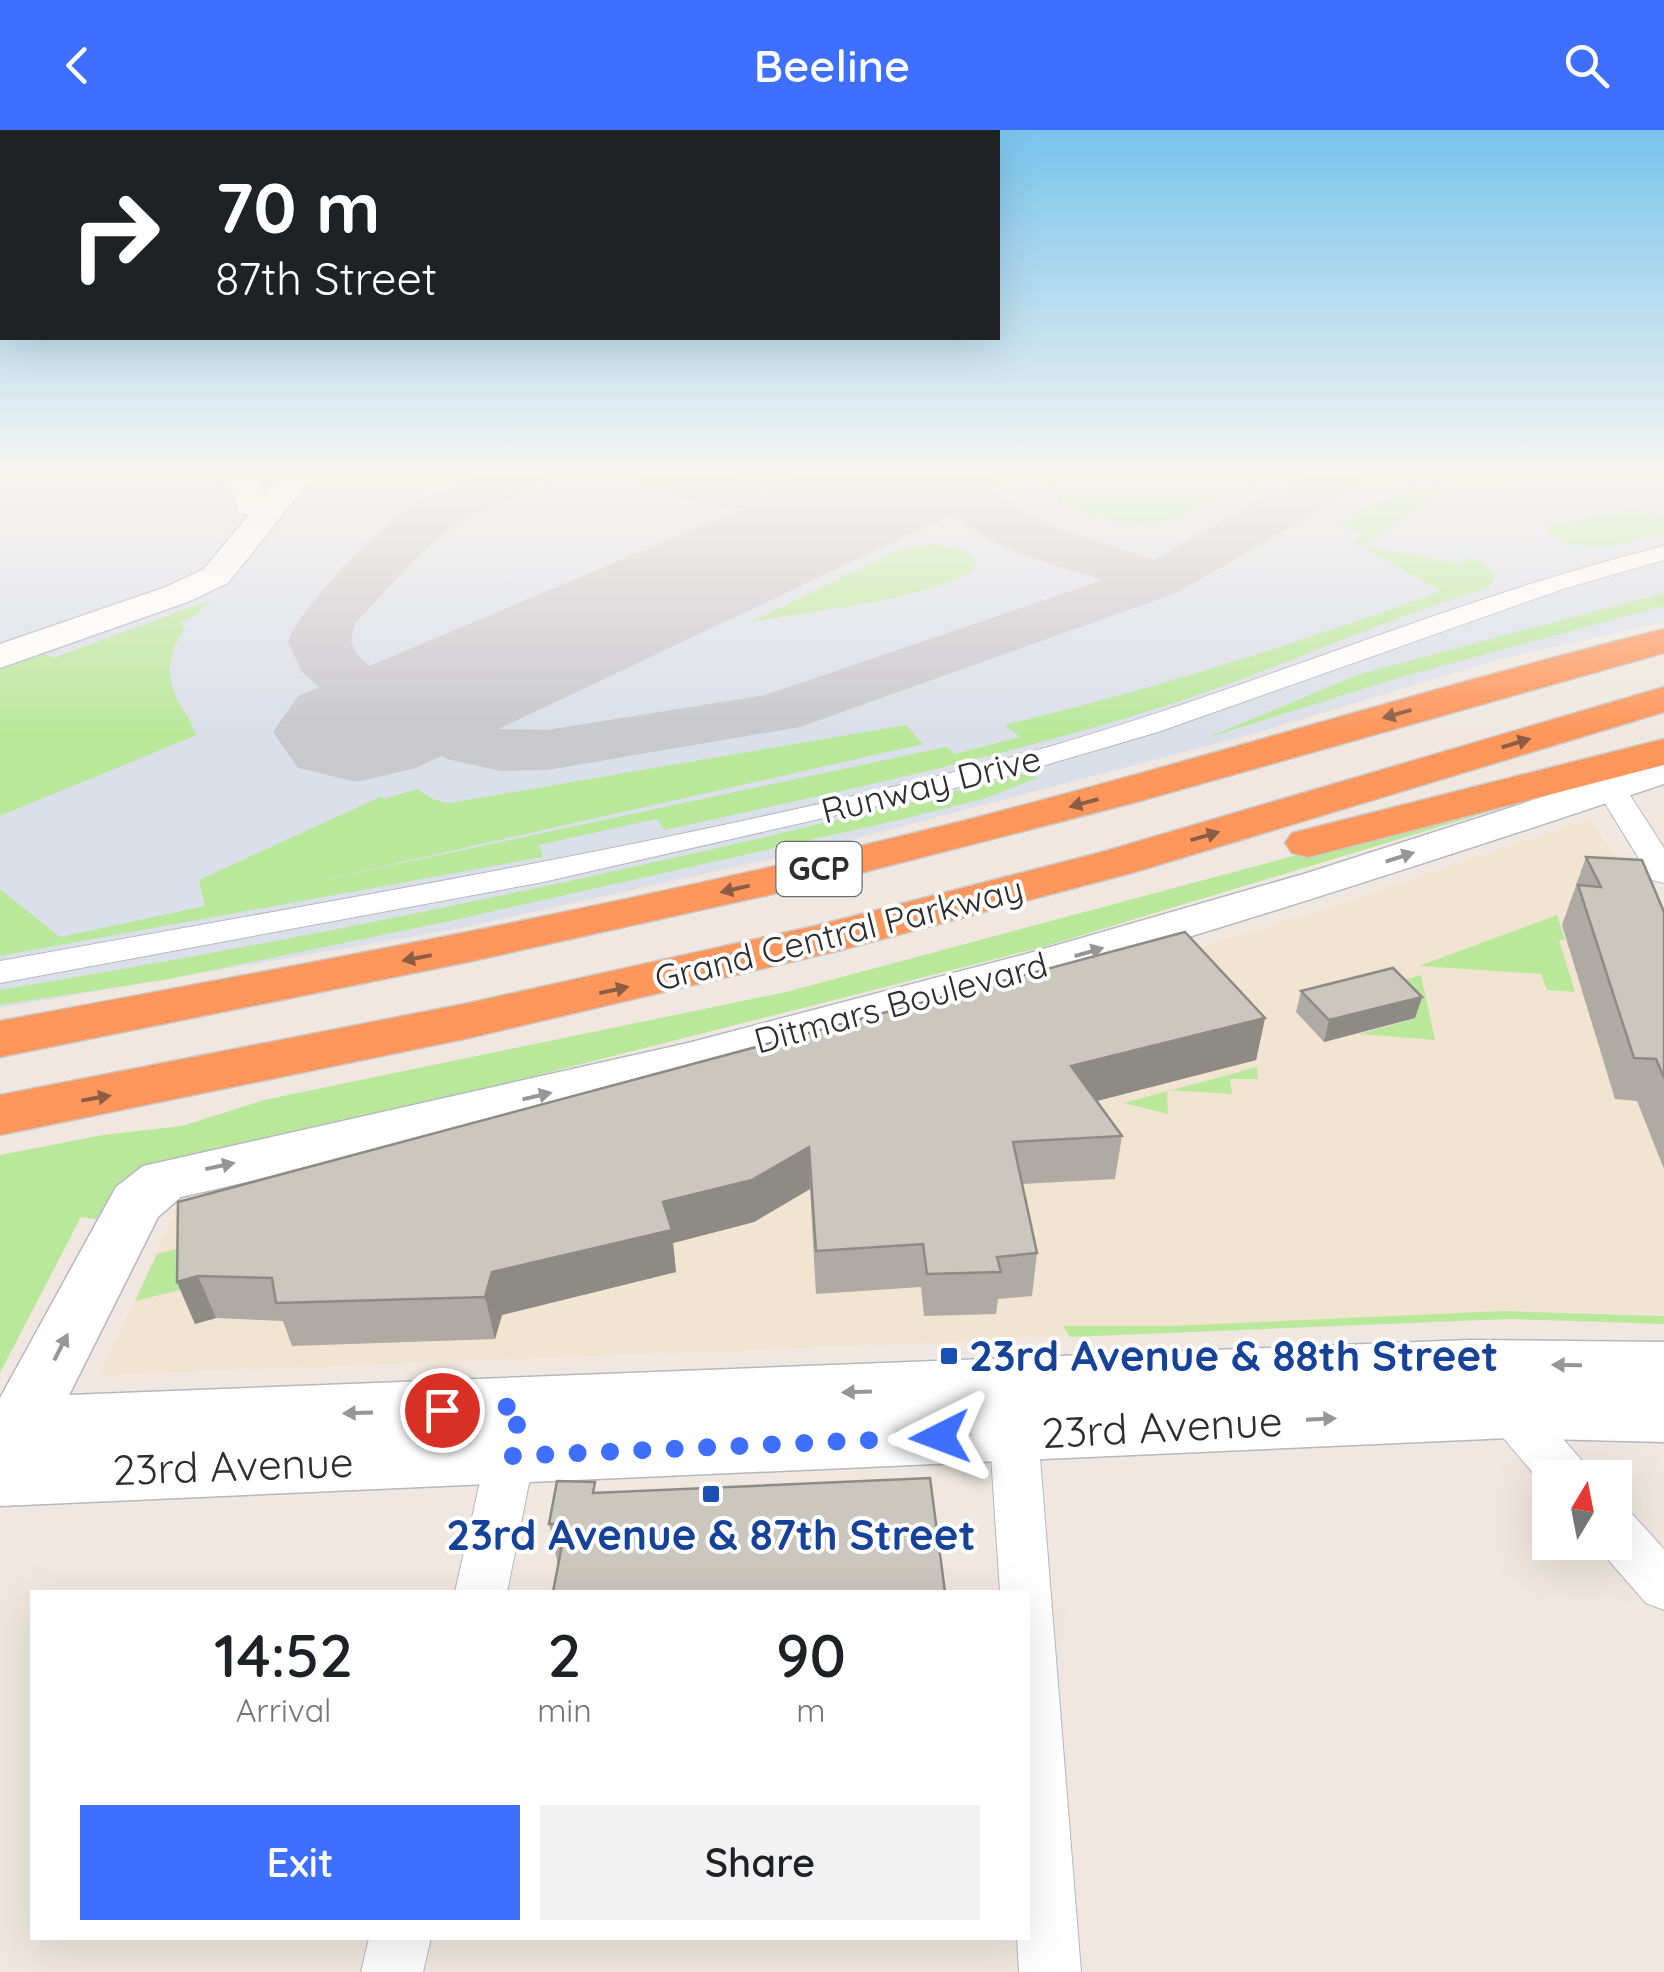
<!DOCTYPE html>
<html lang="en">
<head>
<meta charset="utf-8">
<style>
  body { margin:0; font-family:Quicksand,sans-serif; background:#f2f2f2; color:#202124; height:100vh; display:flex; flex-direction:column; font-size:38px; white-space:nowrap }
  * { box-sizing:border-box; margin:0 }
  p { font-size:32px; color:#757577 }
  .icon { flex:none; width:55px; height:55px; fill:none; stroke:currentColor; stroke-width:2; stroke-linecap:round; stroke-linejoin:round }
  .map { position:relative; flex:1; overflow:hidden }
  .panel { position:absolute; left:30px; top:1460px; width:1000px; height:350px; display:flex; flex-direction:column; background:#fff; border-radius:0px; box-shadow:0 10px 40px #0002 }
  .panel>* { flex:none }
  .banner { position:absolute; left:0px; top:0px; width:1000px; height:210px; box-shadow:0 10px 40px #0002; background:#202124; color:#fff; overflow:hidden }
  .needle { width:65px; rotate:10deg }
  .buttons { position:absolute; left:1532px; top:1330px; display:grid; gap:20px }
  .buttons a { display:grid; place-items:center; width:100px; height:100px; border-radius:0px; background:#fff; box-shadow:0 10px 40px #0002; font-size:50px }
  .pin { position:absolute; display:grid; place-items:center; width:85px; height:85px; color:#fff; margin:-42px; border:5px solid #fff; border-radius:50%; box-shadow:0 2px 10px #0007 }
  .me { position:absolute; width:110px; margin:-55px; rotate:267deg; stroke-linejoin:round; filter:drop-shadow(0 0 8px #0008) }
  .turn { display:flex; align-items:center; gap:35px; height:210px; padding:0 50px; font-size:45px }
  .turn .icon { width:130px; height:130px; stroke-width:2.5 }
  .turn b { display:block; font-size:70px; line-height:85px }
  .eta { display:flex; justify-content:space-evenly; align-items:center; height:170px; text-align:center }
  .eta b { font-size:60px; font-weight:600; line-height:70px }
  .button { display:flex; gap:20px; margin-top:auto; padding:20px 50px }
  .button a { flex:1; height:115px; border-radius:0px; background:#3e6fff; color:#fff; font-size:40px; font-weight:600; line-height:115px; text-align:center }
  .button a+a { background:#f2f2f2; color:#202124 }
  header { display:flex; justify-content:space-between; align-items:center; height:130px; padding:0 50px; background:#3e6fff; color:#fff; font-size:45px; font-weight:600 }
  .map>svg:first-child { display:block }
  .education { fill:#f1e4d0 }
  .airport { fill:#dbdfe9 }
  .green { fill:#bae89b }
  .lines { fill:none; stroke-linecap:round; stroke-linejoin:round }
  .taxiway { fill:#c9c8cc; fill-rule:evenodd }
  .runway { fill:#c9c8cc; fill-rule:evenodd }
  .street-casing { stroke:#b4b8c2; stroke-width:2 }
  .secondary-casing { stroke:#b4b8c2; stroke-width:3 }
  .highway-casing { stroke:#c9c9c9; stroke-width:3 }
  .street { fill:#fff; fill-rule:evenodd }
  .secondary { fill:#fff; fill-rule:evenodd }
  .highway { fill:#ff975c; fill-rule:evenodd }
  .wall { fill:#afaaa3 }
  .shaded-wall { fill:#8e8b85 }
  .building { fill:#cbc6be; stroke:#8e8b85; stroke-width:2.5 }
  .oneway { fill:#8c5d43 }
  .oneway2 { fill:#969696 }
  .route { stroke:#3e6fff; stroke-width:18; stroke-dasharray:0 32.4 }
  .transit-dot { fill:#1a4fb4; stroke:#fff; stroke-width:4 }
  .labels { text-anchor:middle; stroke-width:8; stroke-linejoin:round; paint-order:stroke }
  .shield { fill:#fff; stroke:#6d6d6d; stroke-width:2.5 }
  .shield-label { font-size:32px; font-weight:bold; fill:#2e2e2e }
  .street-label { font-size:35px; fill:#2e2e2e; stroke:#fff }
  .near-transit-label { font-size:42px; font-weight:bold; fill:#164399; stroke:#fff; text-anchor:start }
  .near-street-label { font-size:42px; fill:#2e2e2e; stroke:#fff }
</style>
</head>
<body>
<header><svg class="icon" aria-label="back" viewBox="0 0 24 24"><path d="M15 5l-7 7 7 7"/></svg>Beeline<svg class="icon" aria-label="search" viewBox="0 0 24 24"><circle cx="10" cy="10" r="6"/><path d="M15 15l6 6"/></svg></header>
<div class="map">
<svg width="1664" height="1842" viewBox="0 0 1664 1842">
  <rect width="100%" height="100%" fill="#f0e8e0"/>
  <path class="education" d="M 1590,689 L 1664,800 L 1664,1184 L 1503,1181 L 932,1213 L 99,1245 L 178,1076 L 607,978 L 1000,876 L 1307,785 Z"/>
  <path class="airport" d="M 0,344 L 1664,344 L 1664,492 L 1501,529 L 1256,603 L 816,719 L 461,798 L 0,878 Z"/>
  <path class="green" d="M 1057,344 L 1270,344 C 1183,390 1156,411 1059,375 L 1052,347 Z
    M 1420,353 L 1450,360 L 1361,416 L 1465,434 L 1462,428 L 1479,430 L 1496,445 L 1488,458 C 1374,492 1266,545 1152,580 C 992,630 828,664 664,700 L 657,689 L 539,715 L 543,727 L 0,826 L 0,759 L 60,807 L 205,776 L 199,750 L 380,667 L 384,669 L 417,659 L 435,670 L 449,673 L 906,595 L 923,614 L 318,751 L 946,617 L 955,624 L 1020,607 L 1005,595 C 1153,559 1297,514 1441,461 L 1360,416 L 1352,411 L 1364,405 L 1338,393 Z
    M 1633,380 L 1664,387 L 1664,403 C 1628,411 1576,431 1547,400 L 1553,395 Z
    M 933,414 L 965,420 L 976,431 L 974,439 C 939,468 802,482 751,492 L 896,421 Z
    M 1664,463 L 1664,476 L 1394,549 L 1204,609 L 1360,544 Z
    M 211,470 L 194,487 L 179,492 L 185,499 C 162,529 167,558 188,587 C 193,594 190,596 197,605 L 0,686 L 0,540 L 44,524 L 53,528 Z
    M 1028,643 L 1037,648 L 983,669 L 899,690 L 455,790 L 169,849 L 0,875 L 0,860 C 345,803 689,729 1028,643 Z
    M 1498,671 L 1515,674 L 1043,817 L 476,961 L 155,1032 L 119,1059 L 99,1090 L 81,1087 L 0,1243 L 0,1025 L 103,1005 L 182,996 L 264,970 L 786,862 Z
    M 1557,785 L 1565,810 L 1559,810 L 1575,862 L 1547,860 L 1541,844 L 1419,836 Z
    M 1421,845 L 1435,910 L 1359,904 L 1414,889 L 1399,851 Z
    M 1257,937 L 1258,949 L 1230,949 L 1232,964 L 1167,960 L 1168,984 L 1124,973 Z
    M 176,1119 L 180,1160 L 135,1171 L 157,1124 Z
    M 1503,1181 L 1664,1186 L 1664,1194 L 1509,1189 L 1070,1207 L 1063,1196 L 1171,1196 Z"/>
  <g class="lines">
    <path class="taxiway" d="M 480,344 L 552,344 C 538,364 506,370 484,379 C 433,401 395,453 356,492 C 347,513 352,520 368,535 L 491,599 L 547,600 L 765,565 L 1103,450 C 1058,436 947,410 940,355 C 854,377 768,390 681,368 C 664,364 645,359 635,344 L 712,344 L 756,349 L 841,344 L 992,344 L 993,364 L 1051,396 L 1154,430 L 1306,344 L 1369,344 L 1362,355 L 1179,462 L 800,597 L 547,640 L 501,641 L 447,629 L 324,561 L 302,542 L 288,512 C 300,476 382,394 415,374 C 436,361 458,353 480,344 Z"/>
    <path class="runway" d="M 825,344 L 998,344 L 980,371 L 416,638 L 357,652 L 298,638 L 273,602 L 298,566 Z"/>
    <defs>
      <path id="street" d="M 1664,416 L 1664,430 L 1563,459 L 1158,602 L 1008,646 L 543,752 L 0,853 L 0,831 C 331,771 664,716 990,633 C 1219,574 1435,473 1664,416 Z
        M 1610,648 L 1621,651 L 1664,718 L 1664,753 L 1652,750 L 1595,657 L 1599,651 Z
        M 1500,1251 L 1517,1256 L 1584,1333 L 1591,1348 L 1550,1348 L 1550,1363 L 1483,1284 L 1476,1270 L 1483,1256 Z
        M 1012,1258 L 1029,1264 L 1036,1278 L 1081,1842 L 1019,1842 L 1017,1808 L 1028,1808 L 1028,1462 L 1000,1462 L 988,1278 L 995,1264 Z
        M 515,1284 L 532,1290 L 539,1304 L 507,1462 L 455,1462 L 491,1304 L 498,1290 Z
        M 1615,1378 L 1633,1385 L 1664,1419 L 1664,1480 L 1646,1473 L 1597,1417 L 1595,1412 L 1615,1412 Z
        M 369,1808 L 431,1808 L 423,1842 L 361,1842 Z"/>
      <path id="secondary" d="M 217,344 L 255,344 L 261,352 L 264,367 L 284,344 L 315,344 L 228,453 L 190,471 L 0,538 L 0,514 L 166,457 L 204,439 L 249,385 L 239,383 L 231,356 Z
        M 1664,628 L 1664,654 C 1341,762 1016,865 686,948 C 518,990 349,1028 181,1067 L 158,1087 L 69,1265 L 1470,1210 L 1664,1212 L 1664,1312 L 1509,1308 L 0,1376 L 0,1268 L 116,1057 L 143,1036 L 688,913 L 1026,824 L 1307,743 Z"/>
      <path id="highway" d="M 1664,499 L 1664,523 L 1133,673 L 818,754 L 468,832 L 0,927 L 0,891 C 312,833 626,775 934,698 C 1179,637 1419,560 1664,499 Z
        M 1664,557 L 1664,582 L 1135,742 L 837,821 L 469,908 L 0,1005 L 0,965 L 469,873 L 819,795 L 1102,722 Z
        M 1664,609 L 1664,635 L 1308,727 L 1292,723 L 1285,713 L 1292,703 Z"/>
    </defs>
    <use href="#street" class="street-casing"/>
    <use href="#secondary" class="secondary-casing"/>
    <use href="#highway" class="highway-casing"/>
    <use href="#street" class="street"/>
    <use href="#secondary" class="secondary"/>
    <use href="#highway" class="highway"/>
  </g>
  <path class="wall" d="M 1586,727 L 1664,782 L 1664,1039 L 1637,971 L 1615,969 L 1562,795 Z
    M 1301,861 L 1422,867 L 1415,888 L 1324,912 L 1296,882 Z
    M 1265,888 L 1256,930 L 1096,971 L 1122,1006 L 1115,1049 L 1022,1054 L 1037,1123 L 1032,1166 L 998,1169 L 996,1184 L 924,1186 L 921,1157 L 816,1164 L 810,1059 L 754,1092 L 673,1113 L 676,1142 L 502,1185 L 495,1209 L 292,1216 L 283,1191 L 216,1188 L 195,1194 L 177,1152 Z
    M 595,1352 L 558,1435 L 549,1394 Z"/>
  <path class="shaded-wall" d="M 1422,867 L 1415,888 L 1324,912 L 1329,890 Z
    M 1265,888 L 1256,930 L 1066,979 L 1071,936 Z
    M 809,1017 L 810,1059 L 754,1092 L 673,1113 L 676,1142 L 502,1185 L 495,1209 L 485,1167 L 492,1142 L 663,1072 Z
    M 198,1146 L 216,1188 L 195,1194 L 177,1152 Z"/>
  <path class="building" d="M 1586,727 L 1642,730 L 1664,782 L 1664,948 L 1656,929 L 1634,928 L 1578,755 L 1601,757 Z
    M 1185,802 L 1265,888 L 1071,936 L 1122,1006 L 1013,1012 L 1037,1123 L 997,1127 L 1001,1142 L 927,1144 L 923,1114 L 816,1121 L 809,1017 L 752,1050 L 663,1072 L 672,1100 L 492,1142 L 485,1167 L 276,1173 L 272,1148 L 198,1146 L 177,1152 L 178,1072 Z
    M 1393,838 L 1422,867 L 1329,890 L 1301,861 Z
    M 930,1348 L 945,1462 L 553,1462 L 566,1394 L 549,1394 L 557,1351 L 595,1352 L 593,1363 Z"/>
  <defs><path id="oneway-solid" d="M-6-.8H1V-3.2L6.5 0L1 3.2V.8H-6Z" transform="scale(2.5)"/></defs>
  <g class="oneway">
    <use href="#oneway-solid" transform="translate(1397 584) rotate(164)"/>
    <use href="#oneway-solid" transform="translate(1516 613) rotate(-17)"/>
    <use href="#oneway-solid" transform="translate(1084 673) rotate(165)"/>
    <use href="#oneway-solid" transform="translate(1205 706) rotate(-16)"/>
    <use href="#oneway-solid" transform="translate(735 759) rotate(167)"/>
    <use href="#oneway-solid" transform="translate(417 828) rotate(169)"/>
    <use href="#oneway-solid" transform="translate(614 860) rotate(-12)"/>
    <use href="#oneway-solid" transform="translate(96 968) rotate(-10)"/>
  </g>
  <g class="oneway2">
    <use href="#oneway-solid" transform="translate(1400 727) rotate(-18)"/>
    <use href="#oneway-solid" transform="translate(1089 822) rotate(-16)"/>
    <use href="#oneway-solid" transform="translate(537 966) rotate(-13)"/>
    <use href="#oneway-solid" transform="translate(220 1036) rotate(-12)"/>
    <use href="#oneway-solid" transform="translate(61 1217) rotate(-63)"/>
    <use href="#oneway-solid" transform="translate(1567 1235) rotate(-179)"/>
    <use href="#oneway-solid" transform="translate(857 1262) rotate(178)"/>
    <use href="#oneway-solid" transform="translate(358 1283) rotate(178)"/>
    <use href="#oneway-solid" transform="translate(1321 1289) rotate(-3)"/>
  </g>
  <linearGradient id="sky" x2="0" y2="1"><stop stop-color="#78c4ed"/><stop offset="0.57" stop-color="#f8f5f1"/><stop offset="1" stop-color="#f8f5f1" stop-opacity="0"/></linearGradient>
  <rect width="1664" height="602" fill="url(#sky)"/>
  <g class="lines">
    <path class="route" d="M 442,1280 L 520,1276 L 512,1326 L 940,1307"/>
  </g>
  <g class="transit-dot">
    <rect x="939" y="1216" width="20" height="20" rx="5"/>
    <rect x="701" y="1354" width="20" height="20" rx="5"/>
  </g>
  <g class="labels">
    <rect class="shield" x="776.5" y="712" width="85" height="54" rx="8"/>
    <g class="shield-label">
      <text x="819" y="750">GCP</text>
    </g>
    <g class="street-label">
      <text transform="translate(931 655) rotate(-14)" y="12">Runway Drive</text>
      <text transform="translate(839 804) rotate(-14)" y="12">Grand Central Parkway</text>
      <text transform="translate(901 873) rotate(-15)" y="12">Ditmars Boulevard</text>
    </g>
    <g class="near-transit-label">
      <text x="969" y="1241">23rd Avenue &amp; 88th Street</text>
      <text x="711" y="1420" text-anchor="middle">23rd Avenue &amp; 87th Street</text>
    </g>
    <g class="near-street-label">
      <text transform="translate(1162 1297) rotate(-3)" y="15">23rd Avenue</text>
      <text transform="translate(233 1336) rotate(-2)" y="15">23rd Avenue</text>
    </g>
  </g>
</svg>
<div class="buttons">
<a><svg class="needle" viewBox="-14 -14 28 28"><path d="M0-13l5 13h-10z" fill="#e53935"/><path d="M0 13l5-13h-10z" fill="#757577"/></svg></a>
</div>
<div class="pin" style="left:442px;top:1280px;background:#d93025"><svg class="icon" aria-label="arrive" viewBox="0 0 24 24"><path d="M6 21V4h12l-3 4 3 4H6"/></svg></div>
<svg class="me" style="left:940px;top:1307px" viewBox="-20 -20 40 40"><path d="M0-17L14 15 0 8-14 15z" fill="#3e6fff" stroke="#fff" stroke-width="4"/></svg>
<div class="banner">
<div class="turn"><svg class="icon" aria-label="right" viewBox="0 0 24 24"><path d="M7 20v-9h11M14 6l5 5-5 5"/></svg><div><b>70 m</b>87th Street</div></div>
</div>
<section class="panel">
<div class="eta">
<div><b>14:52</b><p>Arrival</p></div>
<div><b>2</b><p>min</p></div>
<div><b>90</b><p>m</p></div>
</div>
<div class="button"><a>Exit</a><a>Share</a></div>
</section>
</div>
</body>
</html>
